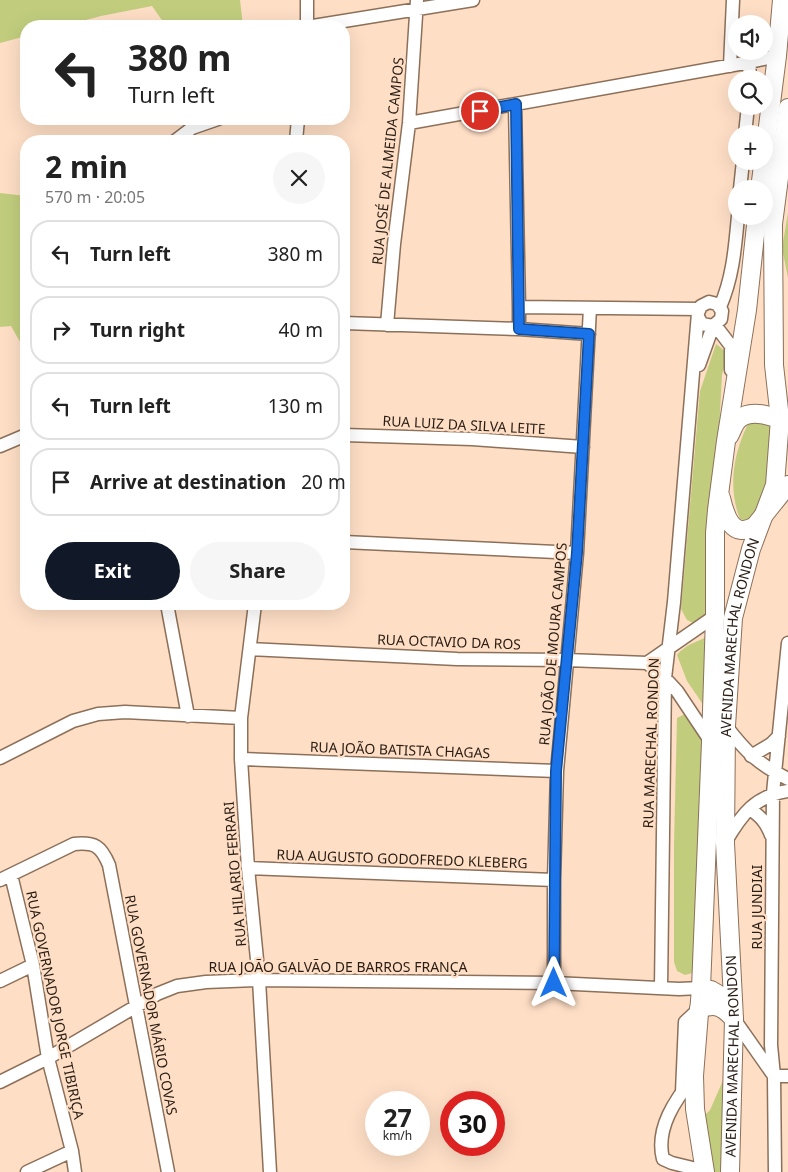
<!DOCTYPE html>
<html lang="en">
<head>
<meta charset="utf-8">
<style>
  body { margin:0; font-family:"Noto Sans",sans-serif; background:#f6f6f6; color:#222; height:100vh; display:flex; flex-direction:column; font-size:19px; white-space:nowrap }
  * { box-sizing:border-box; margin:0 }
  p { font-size:16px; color:#767676 }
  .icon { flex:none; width:28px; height:28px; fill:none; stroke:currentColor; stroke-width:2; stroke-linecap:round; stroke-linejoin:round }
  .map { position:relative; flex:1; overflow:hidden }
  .panel { position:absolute; left:20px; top:135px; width:330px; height:475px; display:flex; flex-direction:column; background:#fff; border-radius:20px; box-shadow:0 5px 20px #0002 }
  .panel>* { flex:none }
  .guide { position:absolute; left:20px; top:20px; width:330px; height:105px; border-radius:20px; box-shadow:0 5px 20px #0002; background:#fff; color:#222; overflow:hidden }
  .controls { position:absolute; left:728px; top:15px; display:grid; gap:10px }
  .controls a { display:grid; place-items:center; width:45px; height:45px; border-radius:50%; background:#fff; box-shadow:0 5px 20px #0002; font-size:25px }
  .speed { position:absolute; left:365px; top:1091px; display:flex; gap:10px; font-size:25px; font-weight:700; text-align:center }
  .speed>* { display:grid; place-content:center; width:65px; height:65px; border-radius:50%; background:#fff; box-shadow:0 5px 20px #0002; line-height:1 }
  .speed small { font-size:12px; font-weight:400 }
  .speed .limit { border:8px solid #d22; background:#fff; color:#111 }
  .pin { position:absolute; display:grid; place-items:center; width:42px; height:42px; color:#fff; margin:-21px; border:2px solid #fff; border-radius:50%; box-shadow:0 1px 5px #0007 }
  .me { position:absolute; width:55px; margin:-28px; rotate:0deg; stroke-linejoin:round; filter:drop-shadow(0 0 4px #0008) }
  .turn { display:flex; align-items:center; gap:18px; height:105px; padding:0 25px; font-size:22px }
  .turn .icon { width:65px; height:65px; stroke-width:2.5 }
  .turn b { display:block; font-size:35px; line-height:42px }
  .round { display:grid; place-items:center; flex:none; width:52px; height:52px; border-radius:26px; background:#f6f6f6 }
  .headline { display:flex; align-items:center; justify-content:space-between; height:85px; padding:0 25px }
  h1 { font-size:30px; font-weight:700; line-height:38px }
  .button { display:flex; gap:10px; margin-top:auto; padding:10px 25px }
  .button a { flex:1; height:58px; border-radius:30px; background:#111827; color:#fff; font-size:20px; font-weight:700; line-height:58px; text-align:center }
  .button a+a { background:#f6f6f6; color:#222 }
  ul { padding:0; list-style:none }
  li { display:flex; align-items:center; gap:15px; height:68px; margin:0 10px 8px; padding:0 15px; border:2px solid #e0e0e0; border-radius:20px }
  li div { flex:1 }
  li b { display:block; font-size:19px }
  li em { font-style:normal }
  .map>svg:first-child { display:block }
  .green { fill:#c1cd7d }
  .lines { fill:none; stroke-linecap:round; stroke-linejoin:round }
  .minor-casing { stroke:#8c7059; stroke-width:15 }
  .secondary-casing { stroke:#8c7059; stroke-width:20 }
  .minor { stroke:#fff; stroke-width:12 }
  .secondary { stroke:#fff; stroke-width:18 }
  .route-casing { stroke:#114b97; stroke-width:12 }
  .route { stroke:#1a73e8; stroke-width:9 }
  .labels { text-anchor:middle; stroke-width:4.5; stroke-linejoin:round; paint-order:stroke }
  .street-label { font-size:14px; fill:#291d14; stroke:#fedec5 }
</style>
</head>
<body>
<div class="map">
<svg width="788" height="1172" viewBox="0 0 788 1172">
  <rect width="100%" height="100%" fill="#fedec5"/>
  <path class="green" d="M 0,0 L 240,0 L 243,26 L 166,26 L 152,6 L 101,16 L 63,26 L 26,26 L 26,36 L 0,43 Z
    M 0,193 L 26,196 L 26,368 L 23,347 L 11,326 L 0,327 Z
    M 788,213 L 788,278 L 782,248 Z
    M 716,344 C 731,354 726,359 722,375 L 709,618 L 697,625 L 687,620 L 681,609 L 700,391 Z
    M 764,418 L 770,426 L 773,454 L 763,507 L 748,521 L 740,519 C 727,486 734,450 750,420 Z
    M 708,636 L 704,706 L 687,681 L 677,655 C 686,644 695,643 708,636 Z
    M 685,714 C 696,725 702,739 704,754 L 696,972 L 685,975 L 677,971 L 674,962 L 674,845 L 677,718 Z
    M 728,1069 L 725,1172 L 712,1172 L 704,1116 L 710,1110 Z"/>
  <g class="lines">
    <defs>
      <path id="minor" d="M 307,26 L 307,0
        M 313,26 L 473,0
        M 730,66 L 733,0
        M 749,79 L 750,62
        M 515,105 L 519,307
        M 409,123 L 750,62 L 777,56
        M 745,134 L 748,106
        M 175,141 L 192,128 L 218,119
        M 296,141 L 298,119
        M 740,189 L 743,161
        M 720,307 C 733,277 735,248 738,216
        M 344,323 L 519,329 L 519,307 L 699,309
        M 387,325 L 394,244 L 409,123 L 417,0
        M 715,325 L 731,346 L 731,370
        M 519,329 L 589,334
        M 699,365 L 713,326
        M 344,435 L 472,439 L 583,447
        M 0,446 L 26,435
        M 344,542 L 577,553
        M 167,604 L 188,716
        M 255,604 L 241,718 L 241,759 L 248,868 L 259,980 L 270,1172
        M 250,649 L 457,659 L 567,660 L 647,663 L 715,616
        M 647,663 L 665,678 L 677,691 L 711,742
        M 726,726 C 746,752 758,764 788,779
        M 751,756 L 771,744 L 779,736
        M 0,758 L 73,721 L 98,714 L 125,712 L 241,718
        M 241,759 L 557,771
        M 750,809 C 761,817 766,822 771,835
        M 726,841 C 742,814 755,796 788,791
        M 248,868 L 554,880
        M 11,875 L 33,965 L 48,1058 L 72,1151 L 75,1172
        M 0,880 L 74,844 C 95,842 101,846 109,865 L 168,1172
        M 0,981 L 33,965
        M 554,983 L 554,880 L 557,771 L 577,553 L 590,308
        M 661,988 L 665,678 L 674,602 L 698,313 L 701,306 L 709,302 L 717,304 L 722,311 L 721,319 L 713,326 L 702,324 L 698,317
        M 734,1019 L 774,1076 L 788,1076
        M 694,1076 C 676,1099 655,1128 663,1159 L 672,1163 L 705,1171
        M 0,1082 L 48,1058 L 157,994 L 177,986 L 206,982 L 259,980 L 554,983 L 679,989 L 701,988
        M 682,1092 L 685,1022 L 699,1009
        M 27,1172 L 72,1151
        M 775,1172 L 774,1076 L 771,1045 L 773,793 L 788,643"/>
      <g id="secondary">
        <path d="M 760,189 L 777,56 L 782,0"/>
        <path d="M 729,436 C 732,431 734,423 739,419 C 752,408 774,417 788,422"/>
        <path d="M 721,498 C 725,515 732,540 755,526 L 788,485"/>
        <path d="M 701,988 L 711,990 L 733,1003"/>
        <path d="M 699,1009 C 716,1003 722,1006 734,1019"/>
        <path d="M 705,1172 L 695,1109 L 694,1076 L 701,988 L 711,742 L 715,616 L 715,533 L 717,510 L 726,441 L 747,310 L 757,216"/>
        <path id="s1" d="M 730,1172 L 734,1019 L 725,843 L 726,726 L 733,618 L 751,549 L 775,485 L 780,419 L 774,365 L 773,224 L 788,108"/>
      </g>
    </defs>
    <use href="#minor" class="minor-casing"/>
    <use href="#secondary" class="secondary-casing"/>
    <use href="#minor" class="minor"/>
    <use href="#secondary" class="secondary"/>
  </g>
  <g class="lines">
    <defs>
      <path id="route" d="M 480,111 L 516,104 L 519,329 L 589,334 L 577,553 L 556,771 L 554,983"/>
    </defs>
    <use href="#route" class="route-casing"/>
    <use href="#route" class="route"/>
  </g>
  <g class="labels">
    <g class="street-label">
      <text transform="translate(388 161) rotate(-84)" y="5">RUA JOSÉ DE ALMEIDA CAMPOS</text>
      <text transform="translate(464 425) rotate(3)" y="5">RUA LUIZ DA SILVA LEITE</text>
      <text dy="5" stroke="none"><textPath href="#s1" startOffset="536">AVENIDA MARECHAL RONDON</textPath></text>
      <text transform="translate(449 642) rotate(2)" y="5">RUA OCTAVIO DA ROS</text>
      <text transform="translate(553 644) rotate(-85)" y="5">RUA JOÃO DE MOURA CAMPOS</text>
      <text transform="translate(651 743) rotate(-88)" y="5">RUA MARECHAL RONDON</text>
      <text transform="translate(400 750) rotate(2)" y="5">RUA JOÃO BATISTA CHAGAS</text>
      <text transform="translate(402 859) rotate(2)" y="5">RUA AUGUSTO GODOFREDO KLEBERG</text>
      <text transform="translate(235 874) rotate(-95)" y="5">RUA HILARIO FERRARI</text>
      <text transform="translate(757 907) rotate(-90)" y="5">RUA JUNDIAI</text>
      <text x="338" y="972">RUA JOÃO GALVÃO DE BARROS FRANÇA</text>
      <text transform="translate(55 1005) rotate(78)" y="5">RUA GOVERNADOR JORGE TIBIRIÇA</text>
      <text transform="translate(151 1005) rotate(79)" y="5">RUA GOVERNADOR MÁRIO COVAS</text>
      <text dy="5" stroke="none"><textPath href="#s1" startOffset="116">AVENIDA MARECHAL RONDON</textPath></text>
    </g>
  </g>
</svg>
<div class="controls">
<a><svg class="icon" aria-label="sound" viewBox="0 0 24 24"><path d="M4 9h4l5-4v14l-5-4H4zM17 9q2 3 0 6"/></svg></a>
<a><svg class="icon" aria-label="search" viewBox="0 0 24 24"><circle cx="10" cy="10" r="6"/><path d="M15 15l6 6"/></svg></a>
<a>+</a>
<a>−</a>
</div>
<div class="speed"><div>27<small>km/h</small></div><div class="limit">30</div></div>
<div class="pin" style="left:480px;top:111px;background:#d93025"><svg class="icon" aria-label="arrive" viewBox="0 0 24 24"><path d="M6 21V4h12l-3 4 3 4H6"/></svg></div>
<svg class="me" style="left:554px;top:983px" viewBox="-20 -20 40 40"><path d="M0-17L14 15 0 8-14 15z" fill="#1a73e8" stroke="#fff" stroke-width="4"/></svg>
<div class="guide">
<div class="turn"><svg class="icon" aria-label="left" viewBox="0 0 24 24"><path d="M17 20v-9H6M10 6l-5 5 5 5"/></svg><div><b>380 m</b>Turn left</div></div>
</div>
<section class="panel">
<div class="headline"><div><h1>2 min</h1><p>570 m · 20:05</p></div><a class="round"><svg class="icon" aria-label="close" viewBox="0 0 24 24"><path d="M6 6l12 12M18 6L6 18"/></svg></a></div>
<ul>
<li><svg class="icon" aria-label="left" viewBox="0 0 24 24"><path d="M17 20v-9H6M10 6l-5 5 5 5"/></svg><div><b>Turn left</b></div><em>380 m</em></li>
<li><svg class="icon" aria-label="right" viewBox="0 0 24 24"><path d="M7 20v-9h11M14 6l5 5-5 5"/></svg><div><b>Turn right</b></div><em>40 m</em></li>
<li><svg class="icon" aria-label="left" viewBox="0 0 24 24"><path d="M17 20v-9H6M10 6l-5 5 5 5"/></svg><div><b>Turn left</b></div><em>130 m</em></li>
<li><svg class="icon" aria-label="arrive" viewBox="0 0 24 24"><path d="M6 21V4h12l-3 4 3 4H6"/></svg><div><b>Arrive at destination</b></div><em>20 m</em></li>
</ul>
<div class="button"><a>Exit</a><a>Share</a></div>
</section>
</div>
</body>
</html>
